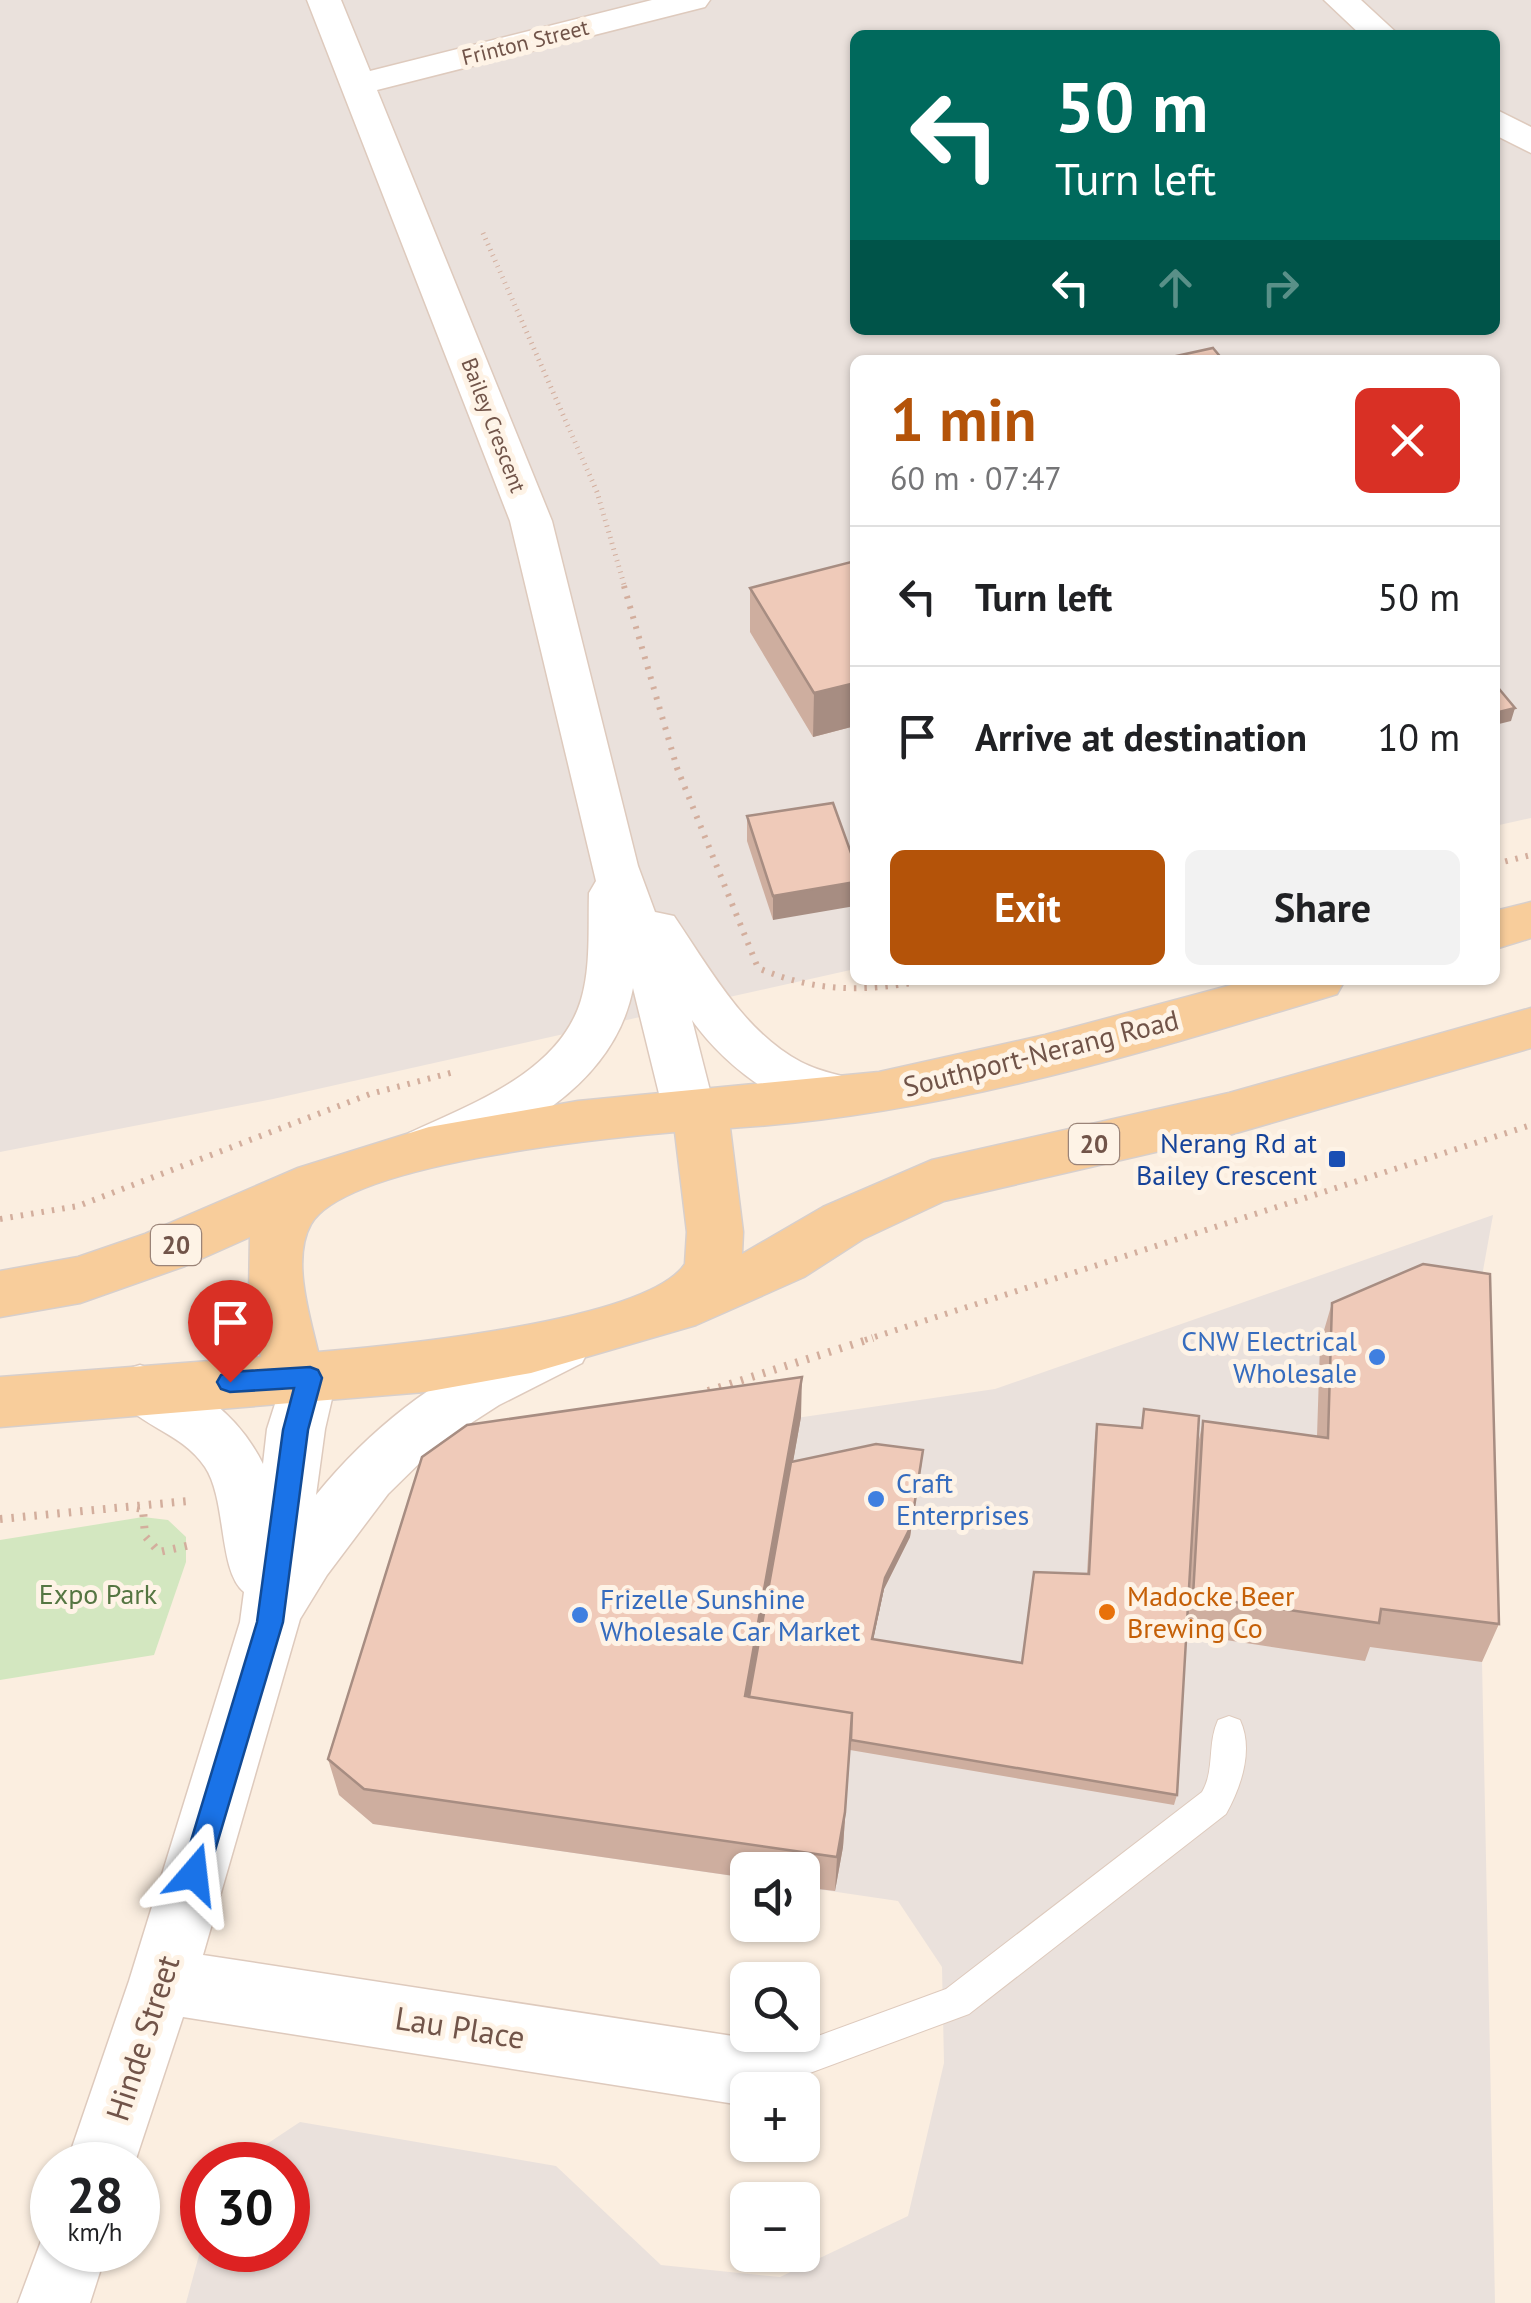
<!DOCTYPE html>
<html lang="en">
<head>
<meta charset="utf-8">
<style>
  body { margin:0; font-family:"PT Sans",sans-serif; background:#f2f2f2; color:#202124; height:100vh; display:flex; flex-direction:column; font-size:38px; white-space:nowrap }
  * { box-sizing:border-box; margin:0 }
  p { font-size:32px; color:#757577 }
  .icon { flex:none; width:55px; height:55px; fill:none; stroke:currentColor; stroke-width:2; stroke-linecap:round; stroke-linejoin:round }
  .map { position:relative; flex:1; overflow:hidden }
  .side { position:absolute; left:850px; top:355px; width:650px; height:630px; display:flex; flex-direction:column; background:#fff; border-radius:15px; box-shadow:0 2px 8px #0004 }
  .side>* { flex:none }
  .hud { position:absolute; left:850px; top:30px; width:650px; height:305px; border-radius:15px; box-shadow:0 2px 8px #0004; background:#00695c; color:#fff; overflow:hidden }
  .controls { position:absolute; left:730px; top:1852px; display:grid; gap:20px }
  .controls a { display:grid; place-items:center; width:90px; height:90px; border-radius:15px; background:#fff; box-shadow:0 2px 8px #0004; font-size:50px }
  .speed { position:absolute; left:30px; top:2142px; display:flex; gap:20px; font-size:50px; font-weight:700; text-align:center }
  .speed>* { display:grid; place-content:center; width:130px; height:130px; border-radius:50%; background:#fff; box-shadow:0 2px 8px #0004; line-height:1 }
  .speed small { font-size:25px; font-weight:400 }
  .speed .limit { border:15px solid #d22; background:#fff; color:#111 }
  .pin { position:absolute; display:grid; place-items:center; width:85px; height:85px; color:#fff; margin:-102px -42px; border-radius:50% 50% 50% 0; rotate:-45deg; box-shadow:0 0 10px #0007 }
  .pin .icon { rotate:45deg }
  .me { position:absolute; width:110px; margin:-55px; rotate:17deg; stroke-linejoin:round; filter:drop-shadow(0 0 8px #0008) }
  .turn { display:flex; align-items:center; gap:35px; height:210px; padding:0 40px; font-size:45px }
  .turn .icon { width:130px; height:130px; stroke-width:2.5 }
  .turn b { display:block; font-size:70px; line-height:85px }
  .lanes { display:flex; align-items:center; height:95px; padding:0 40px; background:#0003; justify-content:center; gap:50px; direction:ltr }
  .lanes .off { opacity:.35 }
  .round { display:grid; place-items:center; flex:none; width:105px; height:105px; border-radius:15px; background:#f2f2f2 }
  .summary { display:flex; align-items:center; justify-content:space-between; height:170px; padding:0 40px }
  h1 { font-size:60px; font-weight:700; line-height:75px; color:#b45309 }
  .action { display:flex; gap:20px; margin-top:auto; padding:20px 40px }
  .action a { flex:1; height:115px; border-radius:15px; background:#b45309; color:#fff; font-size:40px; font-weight:700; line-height:115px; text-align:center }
  .action a+a { background:#f2f2f2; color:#202124 }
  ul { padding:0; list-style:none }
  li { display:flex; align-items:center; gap:30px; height:140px; padding:0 40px; border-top:2px solid #e0e0e0 }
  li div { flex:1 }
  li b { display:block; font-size:38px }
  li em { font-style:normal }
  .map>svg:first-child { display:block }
  .industrial { fill:#eae1dc; fill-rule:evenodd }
  .green { fill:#d3e7c0 }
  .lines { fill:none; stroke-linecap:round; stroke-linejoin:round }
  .lane-casing { stroke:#decabd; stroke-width:2 }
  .street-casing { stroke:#decabd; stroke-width:3 }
  .primary-casing { stroke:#d7cfcc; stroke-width:3 }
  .path-far2 { stroke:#d3ae9d; stroke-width:5; stroke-dasharray:1 5; stroke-linecap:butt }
  .path-far1 { stroke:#d3ae9d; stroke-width:6; stroke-dasharray:2.5 8; stroke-linecap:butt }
  .path { stroke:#d3ae9d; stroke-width:8; stroke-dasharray:2.5 9; stroke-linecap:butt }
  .lane { fill:#fff; fill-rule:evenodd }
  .street { fill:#fff; fill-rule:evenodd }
  .primary { fill:#f8cd9b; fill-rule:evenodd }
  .wall { fill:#ceae9f }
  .shaded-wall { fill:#a78d82 }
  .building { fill:#efcab9; stroke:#a78d82; stroke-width:2.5 }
  .route { fill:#1a73e8; stroke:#114b97; stroke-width:2.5 }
  .transit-dot { fill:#1a4fb4; stroke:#fef3e6; stroke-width:4 }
  .shop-dot { fill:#3f7fe0; stroke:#fef3e6; stroke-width:4 }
  .food-dot { fill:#e8710a; stroke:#fef3e6; stroke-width:4 }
  .labels { text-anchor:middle; stroke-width:10; stroke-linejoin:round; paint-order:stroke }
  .far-street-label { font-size:22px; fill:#715449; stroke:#fef3e6 }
  .shield { fill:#fef3e6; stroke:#9b8478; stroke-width:2.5 }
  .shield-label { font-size:25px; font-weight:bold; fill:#715449 }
  .street-label { font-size:28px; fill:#715449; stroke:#fef3e6 }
  .transit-label { font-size:28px; fill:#164399; stroke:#fef3e6; text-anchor:end }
  .shop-label { font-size:28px; fill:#366cbe; stroke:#fef3e6; text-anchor:start }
  .park-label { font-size:28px; fill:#557642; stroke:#fef3e6 }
  .food-label { font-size:28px; fill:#c56008; stroke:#fef3e6; text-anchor:start }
  .near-street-label { font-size:32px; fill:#715449; stroke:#fef3e6 }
</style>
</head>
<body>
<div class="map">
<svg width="1531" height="2303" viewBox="0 0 1531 2303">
  <rect width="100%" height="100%" fill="#fbeee0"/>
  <path class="industrial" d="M 0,0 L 1531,0 L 1531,818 L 1495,826 L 1495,360 L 855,360 L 855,969 L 273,1099 L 0,1152 ZM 855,35 L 1495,35 L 1495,330 L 855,330 Z
    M 1493,1215 L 1475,1315 L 1495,2303 L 186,2303 L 202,2244 L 202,2250 L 288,2250 L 288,2165 L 235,2165 L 300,2122 L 556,2166 L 661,2265 L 780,2277 L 908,2216 L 944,2063 L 942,1967 L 898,1901 L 803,1887 L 802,1870 L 748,1870 L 747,1878 L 373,1824 L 339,1795 L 429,1497 L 473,1465 L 995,1389 Z"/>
  <path class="green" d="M 143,1517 L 168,1520 L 186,1537 L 186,1562 L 154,1655 L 0,1680 L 0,1540 Z"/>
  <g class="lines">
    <defs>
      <path id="lane" d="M 1229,1716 L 1240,1720 C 1254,1750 1241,1787 1226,1814 L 969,2014 L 764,2090 L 747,2086 L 741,2074 L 747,2062 L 946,1989 L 1202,1792 C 1215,1770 1207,1744 1218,1720 Z"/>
      <path id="street" d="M 307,0 L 341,0 L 370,71 L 652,0 L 710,0 L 705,7 L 377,90 L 552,521 L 638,866 L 655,912 L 674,916 C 710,969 744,1032 801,1062 C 822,1073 846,1076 868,1083 L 876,1097 L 868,1111 C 805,1131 726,1069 692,1020 L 715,1110 L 707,1124 L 689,1130 L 671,1124 L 663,1110 L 633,988 C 615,1084 514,1140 428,1167 L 409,1161 L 402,1147 L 409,1133 C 471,1104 559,1073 581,1000 C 591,967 588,928 589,893 L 596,881 L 510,521 Z
        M 1324,0 L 1361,0 L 1399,35 L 1361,35 Z
        M 1495,109 L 1531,127 L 1531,153 L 1495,135 Z
        M 562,1324 L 582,1331 L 590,1347 L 582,1363 L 499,1405 L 440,1443 L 388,1494 L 327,1575 L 300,1619 L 203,1955 L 759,2040 L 783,2050 L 793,2074 L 786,2090 L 748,2090 L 748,2106 L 183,2017 L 134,2165 L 66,2165 L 129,1981 L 240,1622 L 244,1592 C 218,1571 227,1500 205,1467 C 181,1430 129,1424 112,1388 L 120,1371 L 140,1365 C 194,1383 237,1412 263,1464 L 267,1429 L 289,1360 L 309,1354 L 329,1360 L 337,1377 L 325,1429 L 316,1495 C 381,1415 464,1357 562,1324 Z
        M 52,2223 L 52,2250 L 107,2250 L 90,2303 L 18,2303 L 47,2225 Z"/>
      <path id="primary" d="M 1531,902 L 1531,938 L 1495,949 L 1495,911 Z
        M 1250,980 L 1345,980 L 1337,994 C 1139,1054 937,1116 730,1128 L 743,1232 L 742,1254 L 823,1207 L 932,1160 L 1229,1093 L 1531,1008 L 1531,1048 L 1229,1135 L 944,1201 L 863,1239 L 804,1277 L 696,1325 L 531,1373 L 425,1392 L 0,1427 L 0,1377 L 261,1357 L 249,1295 L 250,1237 L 185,1266 L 80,1303 L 0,1317 L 0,1271 L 78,1257 L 145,1234 L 298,1168 L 429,1127 L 578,1101 L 879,1072 L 1045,1035 ZM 675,1132 L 687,1232 L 685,1264 C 647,1322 390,1346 318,1352 C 310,1317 291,1259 311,1224 C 347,1163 605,1138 675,1132 Z"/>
    </defs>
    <use href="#lane" class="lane-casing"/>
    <use href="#street" class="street-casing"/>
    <use href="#primary" class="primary-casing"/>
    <path class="path-far2" d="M 483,233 L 597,492 L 625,588"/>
    <path class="path-far1" d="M 624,586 L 677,768 L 758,968 C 817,993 866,992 928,980
      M 1495,864 L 1531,855
      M 0,1219 L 78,1206 L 370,1094 L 454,1072
      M 865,1340 L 1531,1125"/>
    <path class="path" d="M 708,1391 L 873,1338
      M 137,1508 L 143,1509 L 145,1536 L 159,1552 L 191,1545 L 193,1541
      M 0,1519 L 188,1501"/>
    <use href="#lane" class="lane"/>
    <use href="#street" class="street"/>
    <use href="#primary" class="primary"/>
  </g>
  <path class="wall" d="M 855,561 L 855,726 L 813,737 L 750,632 L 750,588 Z
    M 747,816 L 855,864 L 773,920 L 747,841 Z
    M 1332,1303 L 1499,1624 L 1482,1662 L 1370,1647 L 1365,1661 L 1186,1634 L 1177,1795 L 1174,1805 L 850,1750 L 843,1847 L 835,1891 L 802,1887 L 802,1870 L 748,1870 L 748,1878 L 373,1824 L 339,1795 L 328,1759 L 801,1417 L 793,1461 L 922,1462 L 910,1537 L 884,1589 L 873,1639 L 1022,1663 L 1087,1574 L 1095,1435 L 1097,1424 L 1141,1428 L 1144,1409 L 1198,1444 L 1203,1421 L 1317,1436 L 1320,1344 Z"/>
  <path class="shaded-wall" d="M 855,683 L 855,726 L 813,737 L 814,693 Z
    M 1515,708 L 1511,721 L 1495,725 L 1495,713 Z
    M 855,882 L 855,906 L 773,920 L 773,896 Z
    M 802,1377 L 801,1417 L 747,1722 L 745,1696 Z
    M 923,1450 L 910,1537 L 884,1589 L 871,1650 L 872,1639 L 885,1578 Z
    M 852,1713 L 843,1847 L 835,1891 L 837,1857 Z"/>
  <path class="building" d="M 1213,348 L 1223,360 L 1158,360 Z
    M 855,561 L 855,683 L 814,693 L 750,588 Z
    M 1495,684 L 1515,708 L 1495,713 Z
    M 833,803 L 855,864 L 855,882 L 773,896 L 747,816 Z
    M 1423,1264 L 1490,1274 L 1499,1624 L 1381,1609 L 1379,1623 L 1193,1596 L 1203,1421 L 1328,1438 L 1332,1303 Z
    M 802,1377 L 745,1696 L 852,1713 L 845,1812 L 837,1857 L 364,1789 L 328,1759 L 422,1457 L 467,1425 Z
    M 1144,1409 L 1199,1416 L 1177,1795 L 851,1740 L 852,1713 L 749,1697 L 791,1462 L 876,1444 L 923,1450 L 911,1526 L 885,1578 L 872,1639 L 1022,1663 L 1034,1572 L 1089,1574 L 1097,1424 L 1142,1428 Z"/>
  <path class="route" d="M 310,1367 L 318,1370 L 322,1378 L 308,1430 L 283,1622 L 208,1874 L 204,1883 L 194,1887 L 185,1883 L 181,1874 L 257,1622 L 283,1430 L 294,1388 L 230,1392 L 221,1389 L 217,1382 L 221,1375 L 230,1372 Z"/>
  <rect class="transit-dot" x="1327" y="1149" width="20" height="20" rx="5"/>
  <g class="shop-dot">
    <circle cx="1377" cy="1357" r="10"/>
    <circle cx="876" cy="1499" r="10"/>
    <circle cx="580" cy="1615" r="10"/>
  </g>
  <circle class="food-dot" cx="1107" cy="1612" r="10"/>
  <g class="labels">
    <g class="far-street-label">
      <text transform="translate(525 42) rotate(-14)" y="8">Frinton Street</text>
      <text transform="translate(494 425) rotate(69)" y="8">Bailey Crescent</text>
    </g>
    <g class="shield">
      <rect x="1069" y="1124" width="50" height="40" rx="8"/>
      <rect x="151" y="1225" width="50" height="40" rx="8"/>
    </g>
    <g class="shield-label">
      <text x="1094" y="1153">20</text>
      <text x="176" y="1254">20</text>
    </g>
    <g class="street-label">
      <text transform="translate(1041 1053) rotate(-14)" y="10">Southport-Nerang Road</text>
    </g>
    <g class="transit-label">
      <text x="1317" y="1153">Nerang Rd at<tspan x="1317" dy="32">Bailey Crescent</tspan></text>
    </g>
    <g class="shop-label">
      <text x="1357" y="1351" text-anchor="end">CNW Electrical<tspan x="1357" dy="32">Wholesale</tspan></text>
      <text x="896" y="1493">Craft<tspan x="896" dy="32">Enterprises</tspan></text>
      <text x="600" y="1609">Frizelle Sunshine<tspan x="600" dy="32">Wholesale Car Market</tspan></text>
    </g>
    <g class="park-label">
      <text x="98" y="1604">Expo Park</text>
    </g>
    <g class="food-label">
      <text x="1127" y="1606">Madocke Beer<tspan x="1127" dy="32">Brewing Co</tspan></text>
    </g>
    <g class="near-street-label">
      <text transform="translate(460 2028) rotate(9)" y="11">Lau Place</text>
      <text transform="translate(143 2038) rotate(-72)" y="11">Hinde Street</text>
    </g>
  </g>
</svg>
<div class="controls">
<a><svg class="icon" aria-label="sound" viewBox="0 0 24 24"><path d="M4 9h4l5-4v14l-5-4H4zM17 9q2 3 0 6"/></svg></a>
<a><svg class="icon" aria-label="search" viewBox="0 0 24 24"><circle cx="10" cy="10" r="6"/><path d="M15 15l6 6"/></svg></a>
<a>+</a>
<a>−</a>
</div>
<div class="speed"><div>28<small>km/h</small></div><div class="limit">30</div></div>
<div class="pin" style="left:230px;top:1382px;background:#d93025"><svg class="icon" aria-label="arrive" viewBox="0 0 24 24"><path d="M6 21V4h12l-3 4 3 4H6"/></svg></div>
<svg class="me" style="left:194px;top:1874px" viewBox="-20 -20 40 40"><path d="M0-17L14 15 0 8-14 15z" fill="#1a73e8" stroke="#fff" stroke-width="4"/></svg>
<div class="hud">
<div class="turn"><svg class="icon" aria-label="left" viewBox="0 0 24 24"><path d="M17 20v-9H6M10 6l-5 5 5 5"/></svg><div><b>50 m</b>Turn left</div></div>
<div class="lanes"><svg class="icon" aria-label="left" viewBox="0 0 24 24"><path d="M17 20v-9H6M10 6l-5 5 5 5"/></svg><svg class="icon off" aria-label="ahead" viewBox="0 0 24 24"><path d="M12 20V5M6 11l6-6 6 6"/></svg><svg class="icon off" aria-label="right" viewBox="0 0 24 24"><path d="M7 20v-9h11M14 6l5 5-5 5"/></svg></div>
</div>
<section class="side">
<div class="summary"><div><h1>1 min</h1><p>60 m · 07:47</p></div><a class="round" style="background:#d93025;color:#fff"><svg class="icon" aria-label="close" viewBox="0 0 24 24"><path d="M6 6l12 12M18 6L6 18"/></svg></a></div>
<ul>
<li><svg class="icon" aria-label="left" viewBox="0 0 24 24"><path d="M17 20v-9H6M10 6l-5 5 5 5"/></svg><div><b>Turn left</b></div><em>50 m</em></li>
<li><svg class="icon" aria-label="arrive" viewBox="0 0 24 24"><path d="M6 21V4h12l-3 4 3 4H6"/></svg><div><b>Arrive at destination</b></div><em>10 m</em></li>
</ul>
<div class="action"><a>Exit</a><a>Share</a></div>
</section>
</div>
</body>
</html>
